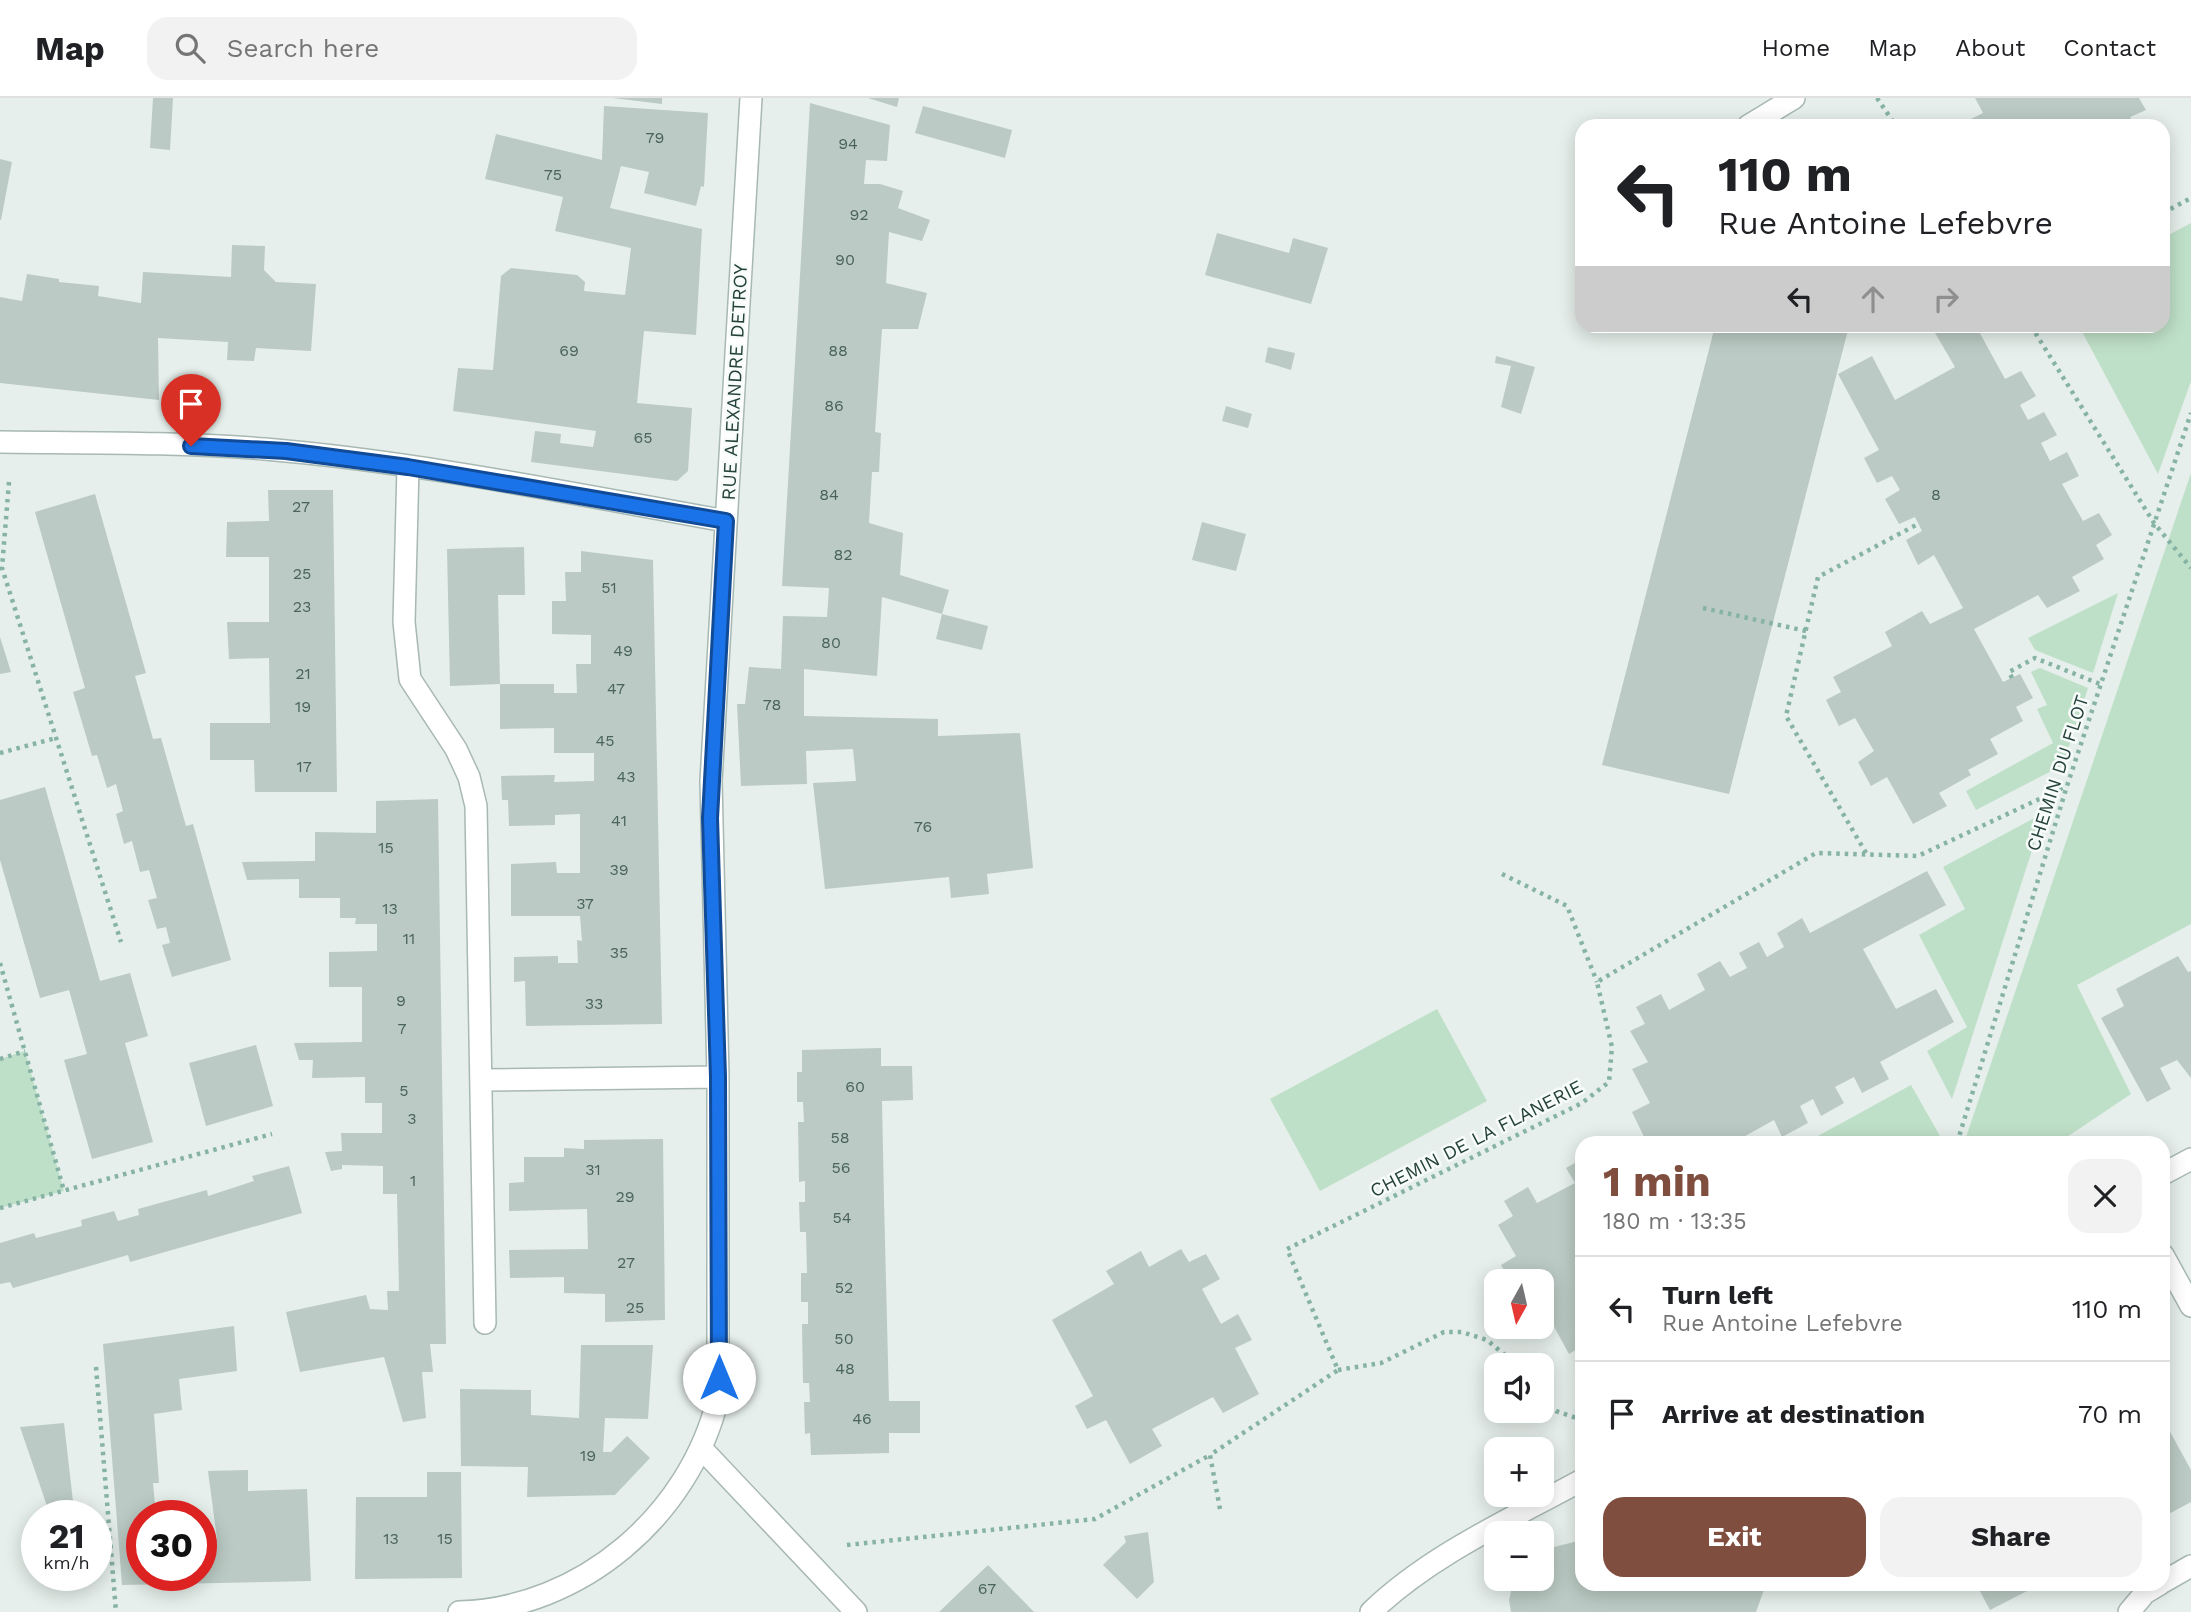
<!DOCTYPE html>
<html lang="en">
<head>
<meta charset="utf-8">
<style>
  body { margin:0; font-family:"Work Sans",sans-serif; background:#f2f2f2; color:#202124; height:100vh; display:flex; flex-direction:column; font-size:26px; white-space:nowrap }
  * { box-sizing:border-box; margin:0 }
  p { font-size:23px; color:#757577 }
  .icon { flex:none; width:38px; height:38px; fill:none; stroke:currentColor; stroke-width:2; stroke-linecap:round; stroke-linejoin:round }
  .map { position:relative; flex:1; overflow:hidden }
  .drawer { position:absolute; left:1575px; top:1038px; width:595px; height:455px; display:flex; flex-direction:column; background:#fff; border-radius:21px; box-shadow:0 4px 18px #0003 }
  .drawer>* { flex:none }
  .guide { position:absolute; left:1575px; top:21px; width:595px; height:214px; border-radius:21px; box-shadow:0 4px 18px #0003; background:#fff; color:#202124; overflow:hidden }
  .needle { width:46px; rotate:188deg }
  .fabs { position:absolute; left:1484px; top:1171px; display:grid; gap:14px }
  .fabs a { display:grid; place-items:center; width:70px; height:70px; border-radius:14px; background:#fff; box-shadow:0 4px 18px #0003; font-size:35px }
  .speed { position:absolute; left:21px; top:1402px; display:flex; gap:14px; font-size:35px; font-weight:700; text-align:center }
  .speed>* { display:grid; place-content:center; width:91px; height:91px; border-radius:50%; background:#fff; box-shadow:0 4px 18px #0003; line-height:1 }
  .speed small { font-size:18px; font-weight:400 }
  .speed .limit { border:10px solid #d22; background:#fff; color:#111 }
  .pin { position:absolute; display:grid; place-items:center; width:60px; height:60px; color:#fff; margin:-72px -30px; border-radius:50% 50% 50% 0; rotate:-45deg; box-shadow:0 0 7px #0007 }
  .pin .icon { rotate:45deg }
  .me { position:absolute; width:77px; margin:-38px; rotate:0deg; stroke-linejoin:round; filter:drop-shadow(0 0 5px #0008) }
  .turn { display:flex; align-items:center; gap:24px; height:147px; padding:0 28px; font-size:32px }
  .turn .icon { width:91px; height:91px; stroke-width:2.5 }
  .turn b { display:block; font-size:49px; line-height:60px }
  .lanes { display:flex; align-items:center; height:66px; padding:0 28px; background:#0003; justify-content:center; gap:35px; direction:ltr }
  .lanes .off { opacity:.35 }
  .round { display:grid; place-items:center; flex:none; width:74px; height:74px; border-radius:21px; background:#f2f2f2 }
  .headline { display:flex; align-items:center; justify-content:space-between; height:119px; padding:0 28px }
  h1 { font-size:42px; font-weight:700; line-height:52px; color:#7f4e3f }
  .primary-button { display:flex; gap:14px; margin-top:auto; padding:14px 28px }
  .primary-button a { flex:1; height:80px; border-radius:21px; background:#7f4e3f; color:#fff; font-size:28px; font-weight:700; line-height:80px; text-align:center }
  .primary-button a+a { background:#f2f2f2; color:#202124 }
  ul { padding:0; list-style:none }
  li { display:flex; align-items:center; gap:21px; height:105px; padding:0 28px; border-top:2px solid #e0e0e0 }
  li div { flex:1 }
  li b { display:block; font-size:26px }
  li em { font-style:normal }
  header { display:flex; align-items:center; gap:42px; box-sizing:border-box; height:98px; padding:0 35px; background:#fff; border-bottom:2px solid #e0e0e0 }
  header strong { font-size:33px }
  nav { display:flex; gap:38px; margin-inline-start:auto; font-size:24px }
  .search { width:490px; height:63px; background:#f2f2f2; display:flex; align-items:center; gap:18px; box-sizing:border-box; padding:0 24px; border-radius:21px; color:#757577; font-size:26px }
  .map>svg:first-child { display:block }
  .green { fill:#bfe0c8 }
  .building { fill:#bbcac4 }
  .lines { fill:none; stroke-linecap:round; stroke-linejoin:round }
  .minor-casing { stroke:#a8b8b2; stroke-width:24 }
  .path { stroke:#86b3a5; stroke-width:4.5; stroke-dasharray:3.5 5; stroke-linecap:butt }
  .minor { stroke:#fff; stroke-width:21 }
  .route-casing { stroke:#114b97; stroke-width:18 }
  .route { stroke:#1a73e8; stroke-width:12 }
  .labels { text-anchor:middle; stroke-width:5; stroke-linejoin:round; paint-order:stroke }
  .number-label { font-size:16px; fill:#4a645c }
  .street-label { font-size:19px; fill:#24423a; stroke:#f7fbf9 }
</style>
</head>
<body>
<header>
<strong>Map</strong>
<div class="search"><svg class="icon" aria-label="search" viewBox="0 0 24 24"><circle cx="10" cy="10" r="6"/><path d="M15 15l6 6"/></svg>Search here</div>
<nav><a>Home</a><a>Map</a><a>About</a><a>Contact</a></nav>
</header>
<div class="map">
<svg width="2191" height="1514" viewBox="0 0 2191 1514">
  <rect width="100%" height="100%" fill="#e6efeb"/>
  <path class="green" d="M 2191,125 L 2191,283 L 2158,376 L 2079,228 L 2163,228 L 2163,140 Z
    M 2191,375 L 2191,826 L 2077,887 L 2131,996 L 2058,1045 L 1964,1045 Z
    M 2118,495 L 2093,575 L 2035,552 L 2028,540 Z
    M 2040,570 L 2088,590 L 2063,667 L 1976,712 L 1966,693 L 2053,645 L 2037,611 L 2047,607 L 2031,574 Z
    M 2044,715 L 1952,1001 L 1927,953 L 1967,929 L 1919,837 L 1965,811 L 1943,769 Z
    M 1437,911 L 1487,1003 L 1320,1093 L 1270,1001 Z
    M 25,953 L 64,1093 L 0,1110 L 0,961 Z
    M 1911,987 L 1940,1038 L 1937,1045 L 1805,1045 Z"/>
  <path class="building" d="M 153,0 L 173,0 L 170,52 L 150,50 Z
    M 613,0 L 662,0 L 662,6 Z
    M 868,0 L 899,0 L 897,9 Z
    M 1975,0 L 2139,0 L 2146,12 L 2130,19 L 2135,28 L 1969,28 L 1967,23 L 1983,15 Z
    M 810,5 L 890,27 L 887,63 L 866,62 L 864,86 L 880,86 L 903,93 L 898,110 L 930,122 L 922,143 L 889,134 L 886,185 L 927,195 L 918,231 L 882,231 L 875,334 L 881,335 L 879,374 L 872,374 L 869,425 L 903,435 L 900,477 L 949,492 L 942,516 L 882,499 L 877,578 L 804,571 L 804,618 L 938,621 L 938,638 L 1020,635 L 1033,770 L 987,776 L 989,796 L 951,800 L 949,779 L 825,791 L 813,685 L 856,683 L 853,651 L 806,653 L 807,686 L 741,688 L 737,606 L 745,606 L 749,569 L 781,571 L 783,518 L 827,519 L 829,490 L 782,488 Z
    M 604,8 L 708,15 L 704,89 L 701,88 L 696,108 L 644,95 L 649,74 L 621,68 L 610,110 L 702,131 L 696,237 L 644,233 L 637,305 L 692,310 L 688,373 L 677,383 L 531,364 L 535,333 L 561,336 L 560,345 L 593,349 L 596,333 L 453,313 L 458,270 L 493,272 L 501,178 L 511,170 L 577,177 L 585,184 L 584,193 L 625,197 L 631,150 L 555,133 L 563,99 L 485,81 L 496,36 L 602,62 Z
    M 923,8 L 1012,32 L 1005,60 L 915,35 Z
    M 0,61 L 12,64 L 1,122 L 0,122 Z
    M 1217,135 L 1289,155 L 1293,140 L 1328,150 L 1311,206 L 1205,177 Z
    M 232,147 L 265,148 L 264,172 L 276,184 L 316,186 L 311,253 L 256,250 L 254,263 L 227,262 L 228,244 L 158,240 L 159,302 L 0,285 L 0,199 L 22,203 L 27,176 L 59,181 L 59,184 L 99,188 L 98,198 L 141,205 L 143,174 L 231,179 Z
    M 1715,228 L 1849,228 L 1729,696 L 1602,667 Z
    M 1931,228 L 1976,228 L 2005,281 L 2021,273 L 2036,298 L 2020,307 L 2028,322 L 2044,314 L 2057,337 L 2041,345 L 2050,363 L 2067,354 L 2079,378 L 2062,386 L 2083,423 L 2099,415 L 2112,437 L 2096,447 L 2104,461 L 2072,479 L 2080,493 L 2047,510 L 2038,497 L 1974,531 L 2003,584 L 2020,576 L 2033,600 L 2016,609 L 2023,623 L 1990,641 L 1998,656 L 1968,672 L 1971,677 L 1939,695 L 1947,708 L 1913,726 L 1887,679 L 1871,688 L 1858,664 L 1874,653 L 1855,620 L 1839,628 L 1826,602 L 1841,594 L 1833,579 L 1892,548 L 1885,534 L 1922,513 L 1930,526 L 1963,510 L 1934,457 L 1918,467 L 1906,442 L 1922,433 L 1915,419 L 1899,426 L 1885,401 L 1900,392 L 1892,378 L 1877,385 L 1864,360 L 1879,352 L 1838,276 L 1872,258 L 1895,302 L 1955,269 Z
    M 1268,249 L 1295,255 L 1291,272 L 1265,264 Z
    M 1496,258 L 1535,269 L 1521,316 L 1501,309 L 1511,268 L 1495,265 Z
    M 1226,308 L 1252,316 L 1248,330 L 1222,323 Z
    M 268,392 L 333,392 L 337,694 L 255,694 L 254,662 L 210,662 L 210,625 L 270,625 L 269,560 L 229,561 L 227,524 L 269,524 L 269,459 L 226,459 L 227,424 L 269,423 Z
    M 95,396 L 146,575 L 135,578 L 153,641 L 161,640 L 186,728 L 193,726 L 231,862 L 172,879 L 162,847 L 170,845 L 166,829 L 157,831 L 148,802 L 157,800 L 149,772 L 140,774 L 132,743 L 124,746 L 116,716 L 123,713 L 116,686 L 107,690 L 97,657 L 92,658 L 73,594 L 85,590 L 35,414 Z
    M 1202,424 L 1246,436 L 1236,473 L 1192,462 Z
    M 524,449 L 525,497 L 498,497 L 500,586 L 450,588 L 447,451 Z
    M 581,453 L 653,462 L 662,926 L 526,928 L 525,883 L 514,884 L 514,859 L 558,858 L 558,865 L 578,865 L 577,842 L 582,843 L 580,818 L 511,818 L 511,766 L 556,764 L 557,775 L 580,775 L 580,716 L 555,717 L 555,727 L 509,728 L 508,702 L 502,702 L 501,678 L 555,677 L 554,684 L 594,683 L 594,655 L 554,655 L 554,630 L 500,631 L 500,586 L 554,586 L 554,595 L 577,595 L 576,566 L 591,566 L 591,537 L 552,536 L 552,503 L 566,503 L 565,474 L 581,474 Z
    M 942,516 L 988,528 L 982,552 L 936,541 Z
    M 0,539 L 11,574 L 0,576 Z
    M 45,689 L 100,883 L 130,875 L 148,938 L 125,945 L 153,1044 L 92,1061 L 64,962 L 87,956 L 69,892 L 40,900 L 0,762 L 0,702 Z
    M 438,701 L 446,1246 L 430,1246 L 433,1274 L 422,1274 L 426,1320 L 403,1324 L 384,1259 L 300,1274 L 286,1214 L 366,1197 L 370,1211 L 388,1212 L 387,1193 L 399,1193 L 397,1096 L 383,1096 L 383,1068 L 342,1067 L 342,1071 L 331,1073 L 325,1054 L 342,1053 L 341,1035 L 382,1035 L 382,1005 L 365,1005 L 365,979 L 312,980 L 313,962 L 299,962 L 294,945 L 362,944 L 362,889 L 329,889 L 329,854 L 377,853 L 377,826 L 355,826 L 356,820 L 340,820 L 340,800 L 299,800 L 299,781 L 247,782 L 242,764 L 315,763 L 315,734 L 376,735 L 376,703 Z
    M 1927,773 L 1946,807 L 1863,851 L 1896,911 L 1936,891 L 1954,924 L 1880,964 L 1889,981 L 1862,995 L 1854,979 L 1835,989 L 1844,1005 L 1821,1018 L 1813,1001 L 1800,1008 L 1808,1025 L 1782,1039 L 1774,1022 L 1738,1042 L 1740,1045 L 1647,1045 L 1632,1014 L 1650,1005 L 1632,971 L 1648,964 L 1630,933 L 1645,926 L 1636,909 L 1661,896 L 1669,912 L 1705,892 L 1697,876 L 1720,863 L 1730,879 L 1747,870 L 1739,855 L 1759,844 L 1767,859 L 1784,849 L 1777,835 L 1802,820 L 1810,835 Z
    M 2178,858 L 2188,874 L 2191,873 L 2191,980 L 2177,962 L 2160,970 L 2171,991 L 2147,1004 L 2101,920 L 2124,908 L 2116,891 Z
    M 256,947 L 273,1008 L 206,1028 L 189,965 Z
    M 881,950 L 881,968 L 912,968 L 913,1002 L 882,1003 L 884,1103 L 889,1303 L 920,1303 L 920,1335 L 889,1335 L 889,1355 L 811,1357 L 810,1335 L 805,1336 L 804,1304 L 810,1304 L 809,1285 L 803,1285 L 802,1226 L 808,1226 L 808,1204 L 801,1204 L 801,1175 L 807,1175 L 806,1134 L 800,1134 L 799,1104 L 805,1104 L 805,1083 L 799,1084 L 798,1024 L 804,1024 L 803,1004 L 797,1004 L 797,974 L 802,974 L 802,952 Z
    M 663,1041 L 665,1222 L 605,1224 L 605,1196 L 564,1195 L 564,1179 L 510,1180 L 509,1152 L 588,1151 L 587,1111 L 509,1113 L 509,1085 L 524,1084 L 524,1059 L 564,1059 L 564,1050 L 584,1051 L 584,1042 Z
    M 1582,1061 L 1582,1248 L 1569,1256 L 1552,1225 L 1536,1234 L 1533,1228 L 1542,1228 L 1542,1183 L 1510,1183 L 1501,1167 L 1516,1158 L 1498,1127 L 1513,1118 L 1504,1103 L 1528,1089 L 1537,1105 L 1575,1085 L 1566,1070 Z
    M 289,1068 L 302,1115 L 130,1164 L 128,1157 L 13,1190 L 10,1184 L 0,1186 L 0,1145 L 34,1135 L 36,1140 L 82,1128 L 81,1122 L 114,1113 L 118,1123 L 139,1117 L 138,1111 L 207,1092 L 208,1098 L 254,1083 L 252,1078 Z
    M 1181,1151 L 1189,1164 L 1206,1156 L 1220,1181 L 1202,1191 L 1221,1226 L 1238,1216 L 1252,1242 L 1235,1250 L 1259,1296 L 1223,1315 L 1213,1299 L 1152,1331 L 1162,1348 L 1130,1366 L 1106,1322 L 1087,1331 L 1075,1308 L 1093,1298 L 1052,1222 L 1114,1186 L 1106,1173 L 1141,1153 L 1149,1169 Z
    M 234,1228 L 237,1273 L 179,1281 L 182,1312 L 154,1316 L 159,1385 L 153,1385 L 156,1418 L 142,1418 L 142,1477 L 201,1477 L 201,1442 L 217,1441 L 208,1373 L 248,1372 L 248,1393 L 307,1391 L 311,1483 L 122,1487 L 103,1246 Z
    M 581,1247 L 653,1247 L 648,1321 L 605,1320 L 603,1354 L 611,1354 L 627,1338 L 650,1360 L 615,1397 L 527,1399 L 528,1369 L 461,1368 L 460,1291 L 531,1292 L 531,1317 L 579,1320 Z
    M 2163,1321 L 2191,1372 L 2191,1404 L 2163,1419 Z
    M 64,1325 L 74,1412 L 49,1414 L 20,1329 Z
    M 427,1374 L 461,1374 L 462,1480 L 355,1481 L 356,1399 L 427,1399 Z
    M 1148,1434 L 1154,1484 L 1137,1501 L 1103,1467 L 1126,1444 L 1124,1438 Z
    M 1582,1442 L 1582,1486 L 1766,1486 L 1756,1514 L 1511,1514 L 1509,1502 L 1514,1480 L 1542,1480 L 1542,1452 Z
    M 988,1467 L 1034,1514 L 939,1514 Z
    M 1976,1486 L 2041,1486 L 1990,1512 Z"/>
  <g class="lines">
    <defs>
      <path id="minor" d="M 1748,28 L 1794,0
        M 0,344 C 88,345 177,344 265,351 C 419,364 574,396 726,423
        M 408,369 L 404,524 L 410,581 L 456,651 L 469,679 L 476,708 L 485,1225
        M 483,982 L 718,979
        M 2163,1076 L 2191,1061
        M 2163,1157 L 2191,1208
        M 701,1350 L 856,1514
        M 2163,1484 L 2191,1468
        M 459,1514 C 581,1511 690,1417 718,1300 L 718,979 L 711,683 L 751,0
        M 1371,1514 C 1430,1457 1511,1421 1582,1382
        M 2129,1514 L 2145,1495 L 2160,1486"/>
    </defs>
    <use href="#minor" class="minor-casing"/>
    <path class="path" d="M 1877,0 L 1896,28
      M 2163,115 L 2191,100
      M 2031,228 L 2154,425 L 2191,470
      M 9,384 L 2,470 L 121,844
      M 1703,510 L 1806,533
      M 2012,580 L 2009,574 L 2035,560 L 2100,586
      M 0,655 L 56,640
      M 1866,755 L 1786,618 L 1818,479 L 1918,426
      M 1502,776 L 1567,808 L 1597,884
      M 0,865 L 64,1093
      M 0,961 L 25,953
      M 1957,1045 L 2067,688 L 2191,315
      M 0,1110 L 272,1036
      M 96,1269 L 116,1514
      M 1338,1272 L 1381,1265 L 1444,1234 L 1462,1234 L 1487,1242 L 1517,1267
      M 1542,1303 L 1556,1313 L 1582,1322
      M 1220,1411 L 1210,1357 L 1338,1272 L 1287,1151 L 1582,1005 L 1609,984 L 1612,949 L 1597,884 L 1816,755 L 1918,758 L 2067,688
      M 847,1447 L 1095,1421 L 1210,1357"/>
    <use href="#minor" class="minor"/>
  </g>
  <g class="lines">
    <defs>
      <path id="route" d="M 191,348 L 286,353 L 408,369 L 726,423 L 710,720 L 718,979 L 719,1280"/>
    </defs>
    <use href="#route" class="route-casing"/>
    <use href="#route" class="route"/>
  </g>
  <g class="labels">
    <g class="number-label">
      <text x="655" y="45">79</text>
      <text x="848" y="51">94</text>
      <text x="553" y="82">75</text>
      <text x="859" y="122">92</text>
      <text x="845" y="167">90</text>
      <text x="569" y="258">69</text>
      <text x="838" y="258">88</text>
      <text x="834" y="313">86</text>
      <text x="643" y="345">65</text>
      <text x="829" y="402">84</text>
      <text x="1936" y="402">8</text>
      <text x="301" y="414">27</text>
      <text x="843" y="462">82</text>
      <text x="302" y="481">25</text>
      <text x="609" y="495">51</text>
      <text x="302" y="514">23</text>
      <text x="831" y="550">80</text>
      <text x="623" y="558">49</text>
      <text x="303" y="581">21</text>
      <text x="616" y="596">47</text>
      <text x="772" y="612">78</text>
      <text x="303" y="614">19</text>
      <text x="605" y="648">45</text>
      <text x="304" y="674">17</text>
      <text x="626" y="684">43</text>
      <text x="619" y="728">41</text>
      <text x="923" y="734">76</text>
      <text x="386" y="755">15</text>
      <text x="619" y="777">39</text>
      <text x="585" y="811">37</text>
      <text x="390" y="816">13</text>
      <text x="409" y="846">11</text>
      <text x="619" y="860">35</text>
      <text x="401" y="908">9</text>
      <text x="594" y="911">33</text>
      <text x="402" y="936">7</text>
      <text x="855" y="994">60</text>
      <text x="404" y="998">5</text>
      <text x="412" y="1026">3</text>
      <text x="840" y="1045">58</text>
      <text x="841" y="1075">56</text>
      <text x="593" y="1077">31</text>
      <text x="413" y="1088">1</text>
      <text x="625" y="1104">29</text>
      <text x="842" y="1125">54</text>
      <text x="626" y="1170">27</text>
      <text x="844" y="1195">52</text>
      <text x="635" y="1215">25</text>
      <text x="844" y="1246">50</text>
      <text x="845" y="1276">48</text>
      <text x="862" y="1326">46</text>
      <text x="588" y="1363">19</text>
      <text x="391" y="1446">13</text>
      <text x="445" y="1446">15</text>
      <text x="987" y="1496">67</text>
    </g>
    <g class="street-label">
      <text transform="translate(734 284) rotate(-87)" y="7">RUE ALEXANDRE DETROY</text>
      <text transform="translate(2057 675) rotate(-72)" y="7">CHEMIN DU FLOT</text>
      <text transform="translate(1476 1040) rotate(-27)" y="7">CHEMIN DE LA FLANERIE</text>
    </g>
  </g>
</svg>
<div class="fabs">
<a><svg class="needle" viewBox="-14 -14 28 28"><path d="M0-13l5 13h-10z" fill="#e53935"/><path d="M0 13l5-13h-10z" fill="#757577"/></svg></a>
<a><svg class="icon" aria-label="sound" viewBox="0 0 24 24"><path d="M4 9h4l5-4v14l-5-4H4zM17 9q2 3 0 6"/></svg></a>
<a>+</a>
<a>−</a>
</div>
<div class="speed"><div>21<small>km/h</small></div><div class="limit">30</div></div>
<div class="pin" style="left:191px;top:348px;background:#d93025"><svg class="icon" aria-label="arrive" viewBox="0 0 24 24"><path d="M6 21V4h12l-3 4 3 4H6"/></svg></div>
<svg class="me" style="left:719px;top:1280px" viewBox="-20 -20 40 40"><circle r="19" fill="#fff"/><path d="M0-13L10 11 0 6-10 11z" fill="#1a73e8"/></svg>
<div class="guide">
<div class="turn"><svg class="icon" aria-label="left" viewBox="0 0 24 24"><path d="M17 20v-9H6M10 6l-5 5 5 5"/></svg><div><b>110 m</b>Rue Antoine Lefebvre</div></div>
<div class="lanes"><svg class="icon" aria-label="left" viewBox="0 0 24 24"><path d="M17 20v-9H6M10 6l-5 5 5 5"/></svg><svg class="icon off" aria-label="ahead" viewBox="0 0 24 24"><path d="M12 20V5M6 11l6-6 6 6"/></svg><svg class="icon off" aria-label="right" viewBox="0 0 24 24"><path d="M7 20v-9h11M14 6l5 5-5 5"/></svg></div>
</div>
<section class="drawer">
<div class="headline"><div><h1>1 min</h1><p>180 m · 13:35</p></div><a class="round"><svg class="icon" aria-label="close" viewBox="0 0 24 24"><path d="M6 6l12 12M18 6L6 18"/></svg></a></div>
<ul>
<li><svg class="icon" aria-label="left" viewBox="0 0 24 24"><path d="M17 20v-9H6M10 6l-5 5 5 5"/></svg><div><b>Turn left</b><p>Rue Antoine Lefebvre</p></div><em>110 m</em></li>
<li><svg class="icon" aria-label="arrive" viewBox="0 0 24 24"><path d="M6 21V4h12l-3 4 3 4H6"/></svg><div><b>Arrive at destination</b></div><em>70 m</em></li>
</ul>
<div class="primary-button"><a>Exit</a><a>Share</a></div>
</section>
</div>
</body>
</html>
